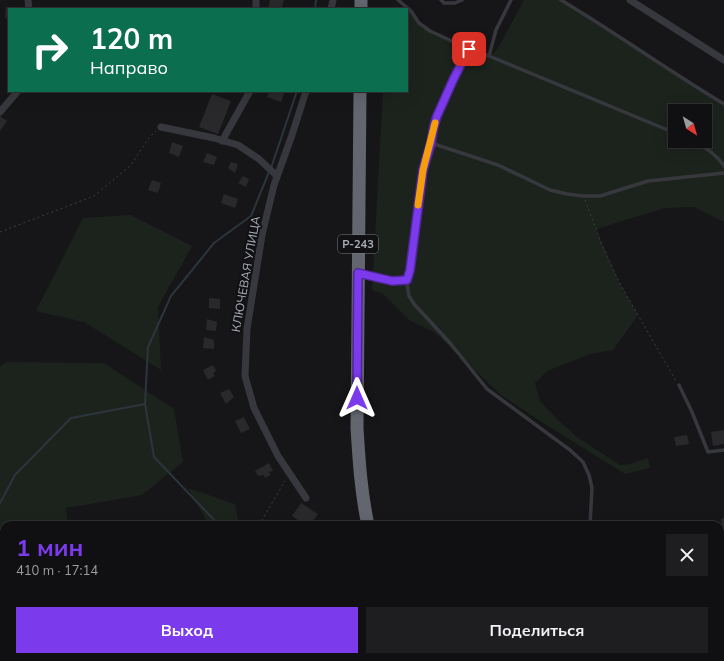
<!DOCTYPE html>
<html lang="ru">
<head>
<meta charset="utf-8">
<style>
  body { margin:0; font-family:Mulish,sans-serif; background:#1e1e20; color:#f1f3f6; height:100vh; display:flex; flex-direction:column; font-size:15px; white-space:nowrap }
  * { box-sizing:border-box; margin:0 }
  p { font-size:13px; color:#9c9d9f }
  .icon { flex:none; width:22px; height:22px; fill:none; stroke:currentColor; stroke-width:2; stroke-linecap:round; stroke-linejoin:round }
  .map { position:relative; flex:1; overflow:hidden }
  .sheet { position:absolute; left:0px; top:521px; width:724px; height:140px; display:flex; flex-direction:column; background:#101012; border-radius:12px 12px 0 0; box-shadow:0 4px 16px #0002,0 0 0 1px #303032 }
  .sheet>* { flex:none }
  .banner { position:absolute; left:8px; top:8px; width:400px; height:84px; border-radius:0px; box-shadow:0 4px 16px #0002,0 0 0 1px #303032; background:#0b6e4f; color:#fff; overflow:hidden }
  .needle { width:26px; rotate:143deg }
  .tools { position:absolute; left:668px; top:104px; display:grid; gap:8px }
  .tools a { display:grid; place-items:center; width:44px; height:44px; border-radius:0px; background:#101012; box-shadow:0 4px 16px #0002,0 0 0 1px #303032; font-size:20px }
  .pin { position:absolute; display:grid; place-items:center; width:34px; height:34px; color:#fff; margin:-17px; border-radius:8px; box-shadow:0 2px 6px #0006 }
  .me { position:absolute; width:44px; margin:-22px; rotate:0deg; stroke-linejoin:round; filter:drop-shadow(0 0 3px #0008) }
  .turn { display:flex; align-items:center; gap:14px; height:84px; padding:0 16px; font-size:18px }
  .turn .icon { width:52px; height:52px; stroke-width:2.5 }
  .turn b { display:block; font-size:28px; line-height:34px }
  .round { display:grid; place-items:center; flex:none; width:42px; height:42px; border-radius:0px; background:#1e1e20 }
  .head { display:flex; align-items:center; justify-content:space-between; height:68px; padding:0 16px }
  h1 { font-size:24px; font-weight:700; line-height:30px; color:#7c3aed }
  .action { display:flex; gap:8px; margin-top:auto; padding:8px 16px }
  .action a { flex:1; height:46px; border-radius:0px; background:#7c3aed; color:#fff; font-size:16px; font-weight:700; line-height:46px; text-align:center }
  .action a+a { background:#1e1e20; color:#f1f3f6 }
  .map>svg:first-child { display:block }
  .green { fill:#1c231d; fill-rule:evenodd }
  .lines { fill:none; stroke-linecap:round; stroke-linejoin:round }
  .stream { stroke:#2c353c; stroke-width:2 }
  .building { fill:#29292c }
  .path { stroke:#3d3f44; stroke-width:1; stroke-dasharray:2 3; stroke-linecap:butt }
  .lane { stroke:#37383d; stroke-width:3.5 }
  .street { stroke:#37383d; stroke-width:7 }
  .highway { stroke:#63666e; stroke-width:13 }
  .route-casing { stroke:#51269a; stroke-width:10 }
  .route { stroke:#7c3aed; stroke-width:7 }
  .slow { stroke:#f59e0b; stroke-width:7 }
  .labels { text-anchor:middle; stroke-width:4; stroke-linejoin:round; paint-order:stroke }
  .shield { fill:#111113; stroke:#7b7e86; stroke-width:1 }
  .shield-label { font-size:11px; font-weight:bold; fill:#a8adb8 }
  .street-label { font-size:12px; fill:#a8adb8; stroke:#111113 }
</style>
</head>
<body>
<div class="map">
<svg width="724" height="661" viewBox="0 0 724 661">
  <rect width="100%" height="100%" fill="#161618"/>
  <path class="green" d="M 524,0 L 561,0 L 724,104 L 724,222 L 694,207 L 665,208 L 596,229 L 619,282 L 638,315 L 613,350 L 590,354 L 547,371 L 535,383 L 540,401 L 558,420 L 577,437 L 620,465 L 630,464 L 648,458 L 650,468 L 625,474 L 540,421 L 500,394 L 434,332 L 409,320 L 383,294 L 372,290 L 383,91 L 407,91 L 407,14 L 411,11 L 424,27 L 469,49 L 489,56 L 497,50 ZM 675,111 L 705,111 L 705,141 L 675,141 Z
    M 131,215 L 192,246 L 158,307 L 161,370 L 84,322 L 36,311 L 83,218 Z
    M 6,362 L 104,363 L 174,409 L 183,462 L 142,495 L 66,508 L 68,525 L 4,525 L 4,657 L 77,657 L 77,661 L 0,661 L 0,367 Z
    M 188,488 L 235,504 L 239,525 L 209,525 Z
    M 125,657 L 170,657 L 172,661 L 125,661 Z
    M 225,657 L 262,657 L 262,661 L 226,661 Z"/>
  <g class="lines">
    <path class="stream" d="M 315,9 L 316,0
      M 271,168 L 297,91
      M 0,503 L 15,475 L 71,418 L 145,404
      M 219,525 L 154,457 L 145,404 L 148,347 L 171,296 L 214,243 L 251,216 L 269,172
      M 276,657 L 279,661"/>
  </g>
  <path class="building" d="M 270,0 L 284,0 L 282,7 L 287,9 L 268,9 Z
    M 6,7 L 15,8 L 9,9 L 9,19 L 5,18 Z
    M 269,91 L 285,91 L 281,102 L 267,97 Z
    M 212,94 L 231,101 L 218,134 L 199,127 Z
    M 0,116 L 7,121 L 0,131 Z
    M 172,142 L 183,146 L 179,157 L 169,153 Z
    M 207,153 L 217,157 L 214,165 L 203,162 Z
    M 231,162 L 238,164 L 235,173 L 228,168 Z
    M 243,176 L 249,179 L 246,187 L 238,183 Z
    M 152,180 L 161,183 L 158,193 L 148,190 Z
    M 224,194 L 238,199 L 235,208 L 221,203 Z
    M 209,298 L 220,299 L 220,309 L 209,308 Z
    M 207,319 L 217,322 L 216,331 L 206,330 Z
    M 204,337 L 214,340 L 214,349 L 203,348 Z
    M 213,365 L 216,371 L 213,373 L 215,376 L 208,380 L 203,370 Z
    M 229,389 L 234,397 L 226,404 L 220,393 Z
    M 244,417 L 250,429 L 241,433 L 235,421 Z
    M 724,430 L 724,444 L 713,446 L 711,432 Z
    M 687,435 L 689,444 L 676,446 L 674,437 Z
    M 269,463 L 273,471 L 269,472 L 271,475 L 265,478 L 264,475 L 258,476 L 255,471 Z
    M 301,503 L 318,514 L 310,525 L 305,525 L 292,516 Z
    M 724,518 L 724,528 L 722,528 L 721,519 Z
    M 724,564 L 724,582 L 720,583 L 720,565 Z
    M 582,657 L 591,657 L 592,661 L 583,661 Z
    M 697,657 L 708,657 L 708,661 L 698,661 Z"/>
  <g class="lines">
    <path class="path" d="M 585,200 L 602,245 L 619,282 L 676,381
      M 0,232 L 94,196 L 131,165 L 148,139 L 156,131
      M 259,525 L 285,481
      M 321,657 L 323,661
      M 343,657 L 345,661"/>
    <path class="lane" d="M 398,0 L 411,11 L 419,23 L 430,31 L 469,49 L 489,56 L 675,133
      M 441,0 L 444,3 L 455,3 L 462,0
      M 561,0 C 616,33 669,71 724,104
      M 469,49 L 454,78 L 437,116 L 434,126 L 423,170 L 410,270 L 407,285 L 409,296 L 414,304 L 450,343 L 487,389 L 570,450 L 583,462 L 589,475 L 592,488 L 590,525
      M 489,56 L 496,30 L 511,0
      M 694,141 C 705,147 717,155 724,166
      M 431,143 L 498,165 L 550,190 L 567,194 L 583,196 L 600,196 L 648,181 L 724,173
      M 361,274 L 392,281 L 407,281
      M 679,385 L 692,412 L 708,452 L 724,450"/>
    <path class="street" d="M 28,0 L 29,9
      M 256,0 L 256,9
      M 630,0 L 724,60
      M 331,9 L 333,0
      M 306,91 L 292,135 L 274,185 L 262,235 L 247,329 L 245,376 L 254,408 L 278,456 L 306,498
      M 0,112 L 18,91
      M 161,127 L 214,138 L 238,145 L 259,159 L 277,176
      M 222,141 L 250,91
      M 532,657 L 536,661
      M 603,657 L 604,661"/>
    <path class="highway" d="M 361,9 L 361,0
      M 360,91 L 357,428 C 359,460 361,493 368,525
      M 413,657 L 415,661"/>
  </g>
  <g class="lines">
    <defs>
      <path id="route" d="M 357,398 L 358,273 L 392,281 L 407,280 L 410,270 L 423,170 L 431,143 L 434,126 L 437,116 L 454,78 L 469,49"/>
    </defs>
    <use href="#route" class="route-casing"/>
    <use href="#route" class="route"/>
    <path class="slow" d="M 418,205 L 423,170 L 435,123"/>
  </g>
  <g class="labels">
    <rect class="shield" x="338" y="235" width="40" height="18" rx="3"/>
    <g class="shield-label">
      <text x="358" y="248">Р-243</text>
    </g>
    <g class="street-label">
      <text transform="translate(246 274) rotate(-80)" y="4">КЛЮЧЕВАЯ УЛИЦА</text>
    </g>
  </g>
</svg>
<div class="tools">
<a><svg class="needle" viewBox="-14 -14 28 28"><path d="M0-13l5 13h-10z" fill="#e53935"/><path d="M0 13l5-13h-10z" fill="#9c9d9f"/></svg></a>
</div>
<div class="pin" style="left:469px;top:49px;background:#d93025"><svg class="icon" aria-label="arrive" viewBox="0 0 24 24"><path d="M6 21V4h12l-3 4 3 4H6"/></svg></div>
<svg class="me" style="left:357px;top:398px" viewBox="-20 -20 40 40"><path d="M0-17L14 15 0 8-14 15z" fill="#7c3aed" stroke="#fff" stroke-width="4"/></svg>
<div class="banner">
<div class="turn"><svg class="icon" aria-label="right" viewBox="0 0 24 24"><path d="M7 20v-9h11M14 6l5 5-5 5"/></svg><div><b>120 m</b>Направо</div></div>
</div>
<section class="sheet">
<div class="head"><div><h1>1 мин</h1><p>410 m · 17:14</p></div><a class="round"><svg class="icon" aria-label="close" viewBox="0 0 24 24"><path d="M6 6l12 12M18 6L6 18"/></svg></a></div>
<div class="action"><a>Выход</a><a>Поделиться</a></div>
</section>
</div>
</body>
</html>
